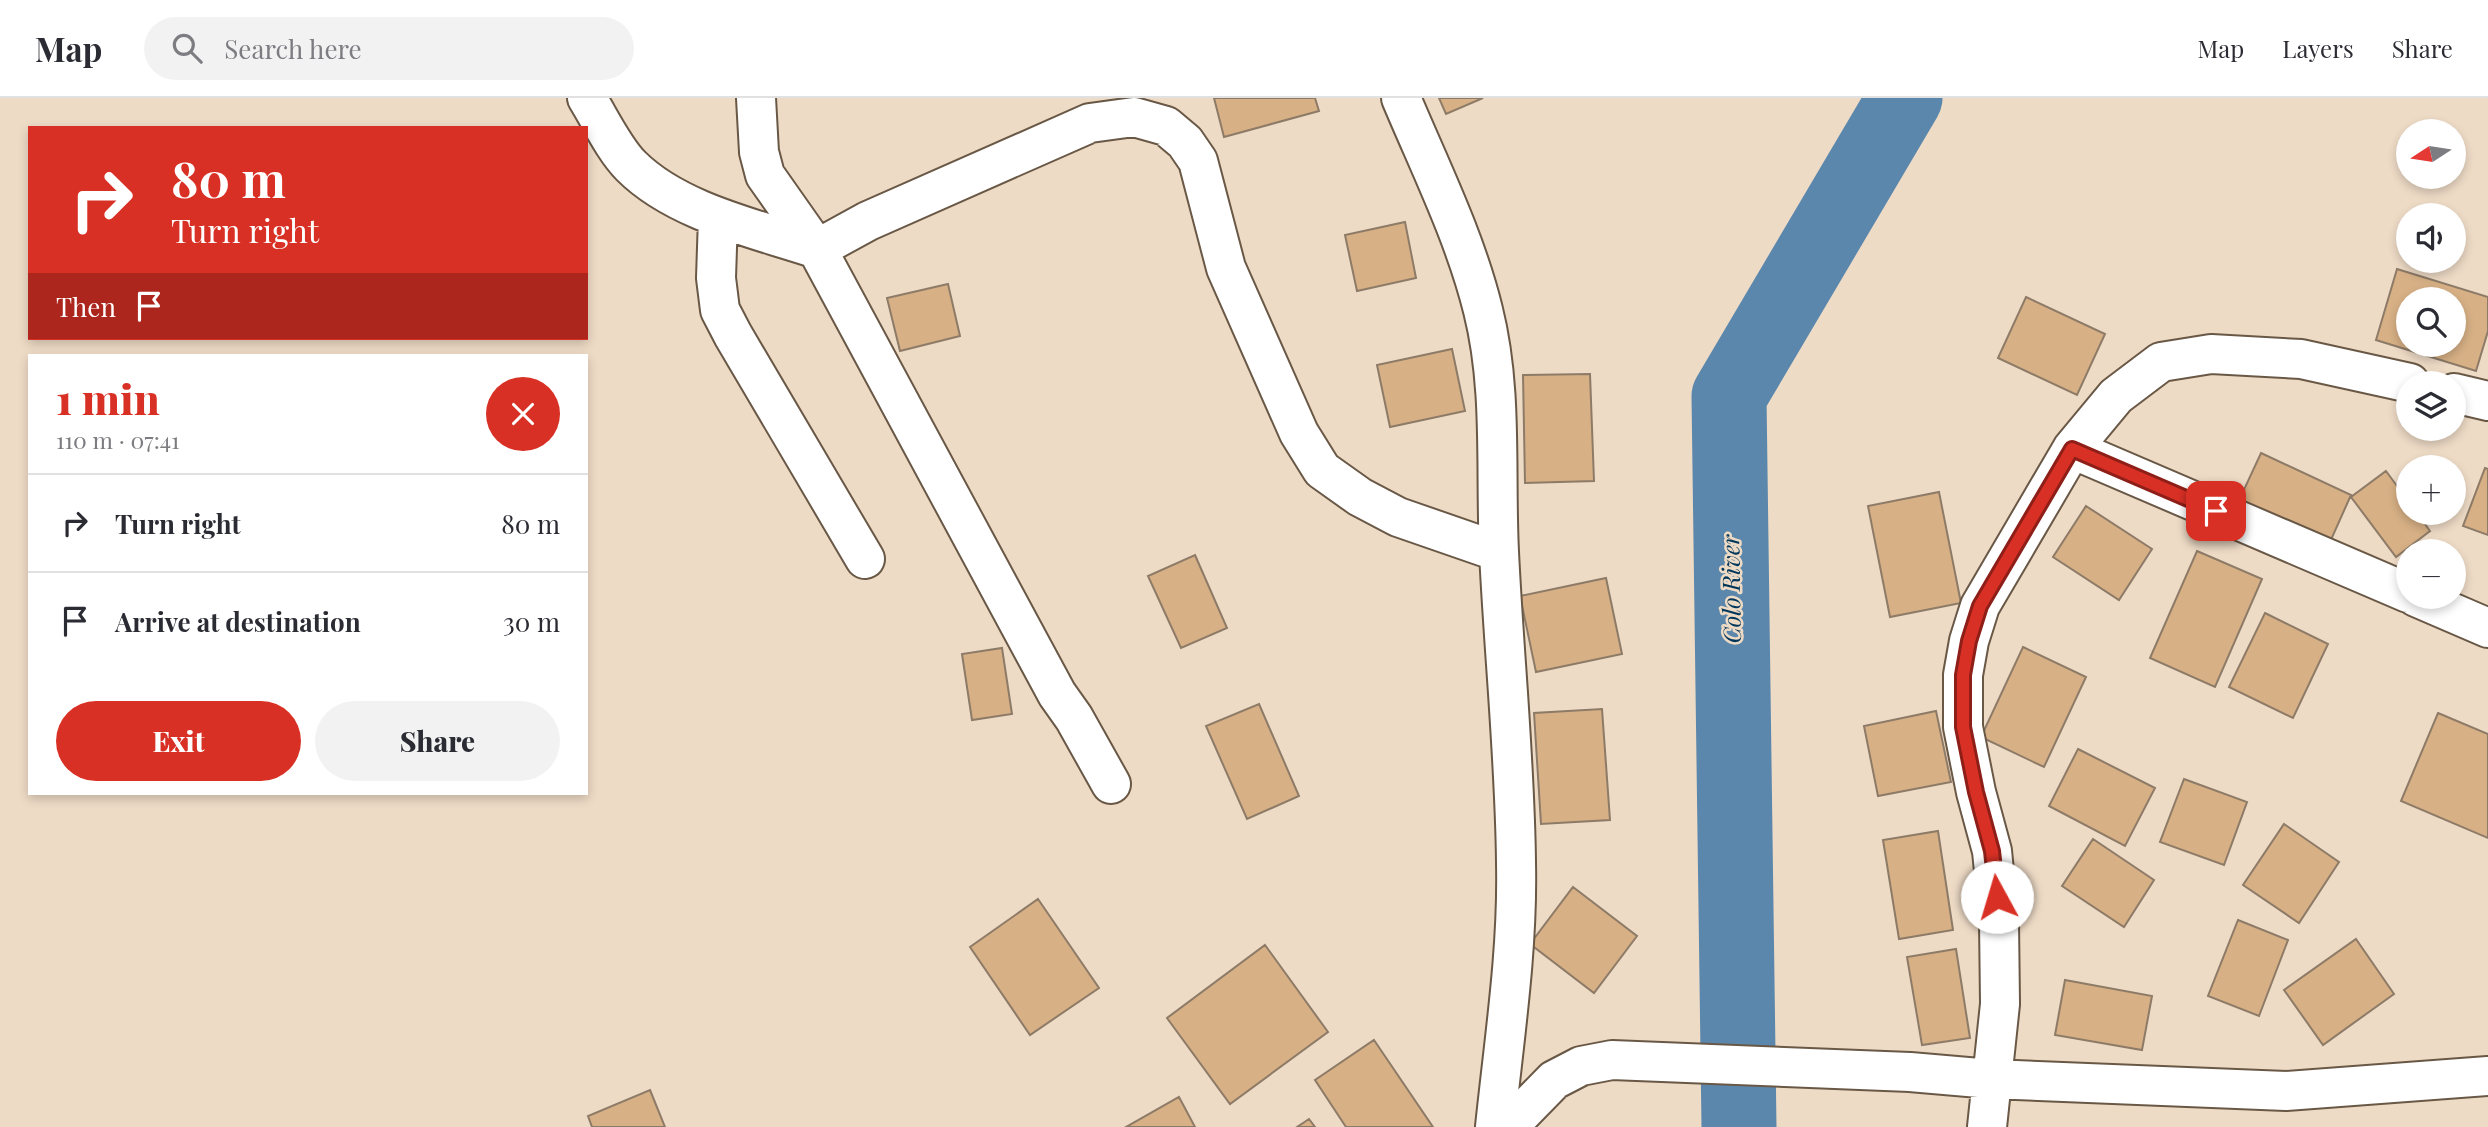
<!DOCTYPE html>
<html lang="en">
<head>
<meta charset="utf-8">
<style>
  body { margin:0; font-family:"Playfair Display",serif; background:#f2f2f3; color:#2b2b33; height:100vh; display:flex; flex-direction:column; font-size:26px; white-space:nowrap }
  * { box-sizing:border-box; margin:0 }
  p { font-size:23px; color:#7c7c81 }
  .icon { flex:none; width:38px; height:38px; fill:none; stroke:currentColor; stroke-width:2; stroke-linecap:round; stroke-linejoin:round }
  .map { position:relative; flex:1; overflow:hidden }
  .sheet { position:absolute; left:28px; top:256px; width:560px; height:441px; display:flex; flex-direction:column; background:#fff; border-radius:0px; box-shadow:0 4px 10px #0003 }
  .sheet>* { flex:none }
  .hud { position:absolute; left:28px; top:28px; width:560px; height:214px; border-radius:0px; box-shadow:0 4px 10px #0003; background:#d93025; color:#fff; overflow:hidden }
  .needle { width:46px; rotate:258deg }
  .fabs { position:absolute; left:2396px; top:21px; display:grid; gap:14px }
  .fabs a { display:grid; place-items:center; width:70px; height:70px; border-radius:50%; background:#fff; box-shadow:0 4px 10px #0003; font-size:35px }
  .pin { position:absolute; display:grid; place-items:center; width:60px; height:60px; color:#fff; margin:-30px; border-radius:14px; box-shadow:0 4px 10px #0006 }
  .me { position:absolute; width:77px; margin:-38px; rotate:354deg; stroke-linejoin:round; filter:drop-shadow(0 0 5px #0008) }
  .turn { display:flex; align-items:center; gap:24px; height:147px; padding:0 28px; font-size:32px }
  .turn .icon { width:91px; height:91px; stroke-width:2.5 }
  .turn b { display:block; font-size:49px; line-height:60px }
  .then { display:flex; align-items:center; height:66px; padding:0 28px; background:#0003; gap:14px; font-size:26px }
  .round { display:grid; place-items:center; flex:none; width:74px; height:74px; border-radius:37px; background:#f2f2f3 }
  .summary { display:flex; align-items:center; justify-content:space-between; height:119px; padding:0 28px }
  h1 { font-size:42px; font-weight:800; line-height:52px; color:#d93025 }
  .button { display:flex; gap:14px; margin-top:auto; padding:14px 28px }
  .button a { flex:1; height:80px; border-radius:42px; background:#d93025; color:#fff; font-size:28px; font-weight:800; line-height:80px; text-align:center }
  .button a+a { background:#f2f2f3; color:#2b2b33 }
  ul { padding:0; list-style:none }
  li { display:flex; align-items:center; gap:21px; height:98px; padding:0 28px; border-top:2px solid #e1e1e2 }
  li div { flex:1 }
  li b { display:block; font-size:26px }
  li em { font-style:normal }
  header { display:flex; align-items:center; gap:42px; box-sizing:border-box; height:98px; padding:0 35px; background:#fff; border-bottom:2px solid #e1e1e2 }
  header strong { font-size:33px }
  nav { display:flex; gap:38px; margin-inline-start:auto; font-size:24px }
  .search { width:490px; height:63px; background:#f2f2f3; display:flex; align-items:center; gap:18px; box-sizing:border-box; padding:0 24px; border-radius:38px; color:#7c7c81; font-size:26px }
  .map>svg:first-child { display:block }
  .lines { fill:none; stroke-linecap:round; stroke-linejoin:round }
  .river { stroke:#5c87ac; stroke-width:75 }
  .building { fill:#d7b085; stroke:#8d7b68; stroke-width:2; fill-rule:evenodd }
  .minor-casing { stroke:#695846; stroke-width:42 }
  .minor { stroke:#fff; stroke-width:38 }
  .route-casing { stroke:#8d1f18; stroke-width:18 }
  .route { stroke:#d93025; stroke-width:12 }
  .labels { text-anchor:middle; stroke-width:5; stroke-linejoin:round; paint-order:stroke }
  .water-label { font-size:24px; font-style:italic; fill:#00365a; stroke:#eedbc6 }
</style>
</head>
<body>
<header>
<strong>Map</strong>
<div class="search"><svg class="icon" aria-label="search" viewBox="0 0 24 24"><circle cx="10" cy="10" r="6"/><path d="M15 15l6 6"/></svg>Search here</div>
<nav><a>Map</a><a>Layers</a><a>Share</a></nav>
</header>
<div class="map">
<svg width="2488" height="1029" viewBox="0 0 2488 1029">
  <rect width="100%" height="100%" fill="#eedbc6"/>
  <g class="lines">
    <path class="river" d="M 1739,1029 L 1729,298 L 1905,0"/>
  </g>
  <path class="building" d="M 1214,0 L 1315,0 L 1319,13 L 1224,39 Z
    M 1439,0 L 1483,0 L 1446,16 Z
    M 1405,124 L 1416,180 L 1357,193 L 1345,137 Z
    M 2397,171 L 2488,199 L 2488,233 L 2476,273 L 2376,242 ZM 2408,201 L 2454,201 L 2454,247 L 2408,247 Z
    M 948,186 L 960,238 L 900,253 L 887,200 Z
    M 2026,199 L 2105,236 L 2077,297 L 1998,260 Z
    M 1452,251 L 1465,313 L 1390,329 L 1377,267 Z
    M 1590,276 L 1594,383 L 1525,385 L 1523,277 Z
    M 2261,355 L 2351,397 L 2326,453 L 2235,411 Z
    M 2485,370 L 2488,371 L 2488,437 L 2463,428 Z
    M 2386,373 L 2408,403 L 2408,415 L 2417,415 L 2430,433 L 2396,459 L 2351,399 Z
    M 1939,394 L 1961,505 L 1890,519 L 1868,408 Z
    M 2086,408 L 2152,451 L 2119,502 L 2053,459 Z
    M 2197,453 L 2262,481 L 2215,589 L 2150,560 Z
    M 1195,457 L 1227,530 L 1181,550 L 1148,478 Z
    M 1606,480 L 1622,556 L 1536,574 L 1520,498 Z
    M 2265,515 L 2328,546 L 2293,620 L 2229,589 Z
    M 2023,549 L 2086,579 L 2044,669 L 1981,639 Z
    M 1002,550 L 1012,616 L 972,622 L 962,556 Z
    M 1259,606 L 1299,698 L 1247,721 L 1206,628 Z
    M 1602,611 L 1610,722 L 1541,726 L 1534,615 Z
    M 1936,613 L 1951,684 L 1878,698 L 1864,628 Z
    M 2438,615 L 2488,636 L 2488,740 L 2401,703 Z
    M 2078,651 L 2155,690 L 2125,748 L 2049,708 Z
    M 2184,681 L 2247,704 L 2224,767 L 2160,744 Z
    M 2284,726 L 2339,764 L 2299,825 L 2243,787 Z
    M 1938,733 L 1953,832 L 1899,841 L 1883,742 Z
    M 2093,741 L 2154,782 L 2124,829 L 2062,788 Z
    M 1573,789 L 1637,838 L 1594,895 L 1530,846 Z
    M 1038,801 L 1099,890 L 1030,937 L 970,849 Z
    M 2238,822 L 2288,842 L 2259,918 L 2208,898 Z
    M 2356,841 L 2394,896 L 2323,947 L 2284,892 Z
    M 1265,847 L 1328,934 L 1230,1006 L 1167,920 Z
    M 1956,851 L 1970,940 L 1922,947 L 1907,859 Z
    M 2065,882 L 2152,898 L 2142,952 L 2055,937 Z
    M 1374,942 L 1433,1029 L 1346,1029 L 1315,982 Z
    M 650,992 L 665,1029 L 592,1029 L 588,1018 Z
    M 1179,999 L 1195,1029 L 1126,1029 Z
    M 1309,1021 L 1315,1029 L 1297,1029 Z"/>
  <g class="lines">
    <defs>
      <path id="minor" d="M 587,0 C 600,21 614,51 631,68 C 677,114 757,131 817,151 L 868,123 L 1090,25 L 1134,19 L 1166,28 L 1185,44 L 1198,63 L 1226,170 L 1299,335 L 1322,372 L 1360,399 L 1398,419 L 1499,454
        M 756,0 L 759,54 L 765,77 L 817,151 L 1057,596 L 1074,620 L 1111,686
        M 1401,0 C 1430,69 1465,139 1483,212 C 1503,291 1495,373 1499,454 C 1504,558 1515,661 1516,765 C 1518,853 1504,942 1495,1029
        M 718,119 L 716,180 L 720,212 L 733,237 L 865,461
        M 2454,295 L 2488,303
        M 2072,351 L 2408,495
        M 2416,499 L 2488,530
        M 1508,1029 L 1554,982 L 1581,968 L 1612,962 L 1910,974 L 1991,981 L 2286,993 L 2488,978
        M 1987,1029 L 2000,906 L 1999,823 L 1992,753 L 1976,694 L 1963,629 L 1963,577 L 1969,543 L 1980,508 L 2072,351 L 2116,298 L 2161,264 L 2211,256 L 2301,261 L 2410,285"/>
    </defs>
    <use href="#minor" class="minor-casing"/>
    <use href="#minor" class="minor"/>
  </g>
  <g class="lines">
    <defs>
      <path id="route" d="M 1997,799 L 1992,753 L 1976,694 L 1963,629 L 1963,577 L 1969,543 L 1980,508 L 2072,351 L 2216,413"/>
    </defs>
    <use href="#route" class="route-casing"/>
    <use href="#route" class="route"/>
  </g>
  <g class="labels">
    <g class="water-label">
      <text transform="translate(1732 491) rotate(-91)" y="8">Colo River</text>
    </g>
  </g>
</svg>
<div class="fabs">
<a><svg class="needle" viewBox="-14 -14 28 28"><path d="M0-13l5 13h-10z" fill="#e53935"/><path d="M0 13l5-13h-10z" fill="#7c7c81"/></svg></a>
<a><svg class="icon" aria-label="sound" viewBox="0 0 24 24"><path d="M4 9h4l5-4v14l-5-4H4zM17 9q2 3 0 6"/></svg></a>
<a><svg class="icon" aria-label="search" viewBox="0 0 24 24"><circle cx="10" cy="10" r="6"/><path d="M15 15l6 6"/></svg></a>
<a><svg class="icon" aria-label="layers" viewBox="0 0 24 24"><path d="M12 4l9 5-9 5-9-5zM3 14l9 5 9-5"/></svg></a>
<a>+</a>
<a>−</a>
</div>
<div class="pin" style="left:2216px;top:413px;background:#d93025"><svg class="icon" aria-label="arrive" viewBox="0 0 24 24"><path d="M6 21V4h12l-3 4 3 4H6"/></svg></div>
<svg class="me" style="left:1997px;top:799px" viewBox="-20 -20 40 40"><circle r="19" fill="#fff"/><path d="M0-13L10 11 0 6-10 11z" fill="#d93025"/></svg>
<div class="hud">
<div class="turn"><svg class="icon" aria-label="right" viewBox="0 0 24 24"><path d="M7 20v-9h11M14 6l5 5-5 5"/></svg><div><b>80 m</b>Turn right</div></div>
<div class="then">Then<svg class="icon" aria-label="arrive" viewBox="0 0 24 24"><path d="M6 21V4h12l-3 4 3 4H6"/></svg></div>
</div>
<section class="sheet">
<div class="summary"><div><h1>1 min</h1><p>110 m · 07:41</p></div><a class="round" style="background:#d93025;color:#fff"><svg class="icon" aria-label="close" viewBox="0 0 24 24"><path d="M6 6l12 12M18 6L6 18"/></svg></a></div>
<ul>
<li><svg class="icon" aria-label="right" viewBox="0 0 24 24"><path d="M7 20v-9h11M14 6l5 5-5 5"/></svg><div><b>Turn right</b></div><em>80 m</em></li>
<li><svg class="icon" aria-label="arrive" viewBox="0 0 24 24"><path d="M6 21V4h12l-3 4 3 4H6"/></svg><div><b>Arrive at destination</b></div><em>30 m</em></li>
</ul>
<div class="button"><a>Exit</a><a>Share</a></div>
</section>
</div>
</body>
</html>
